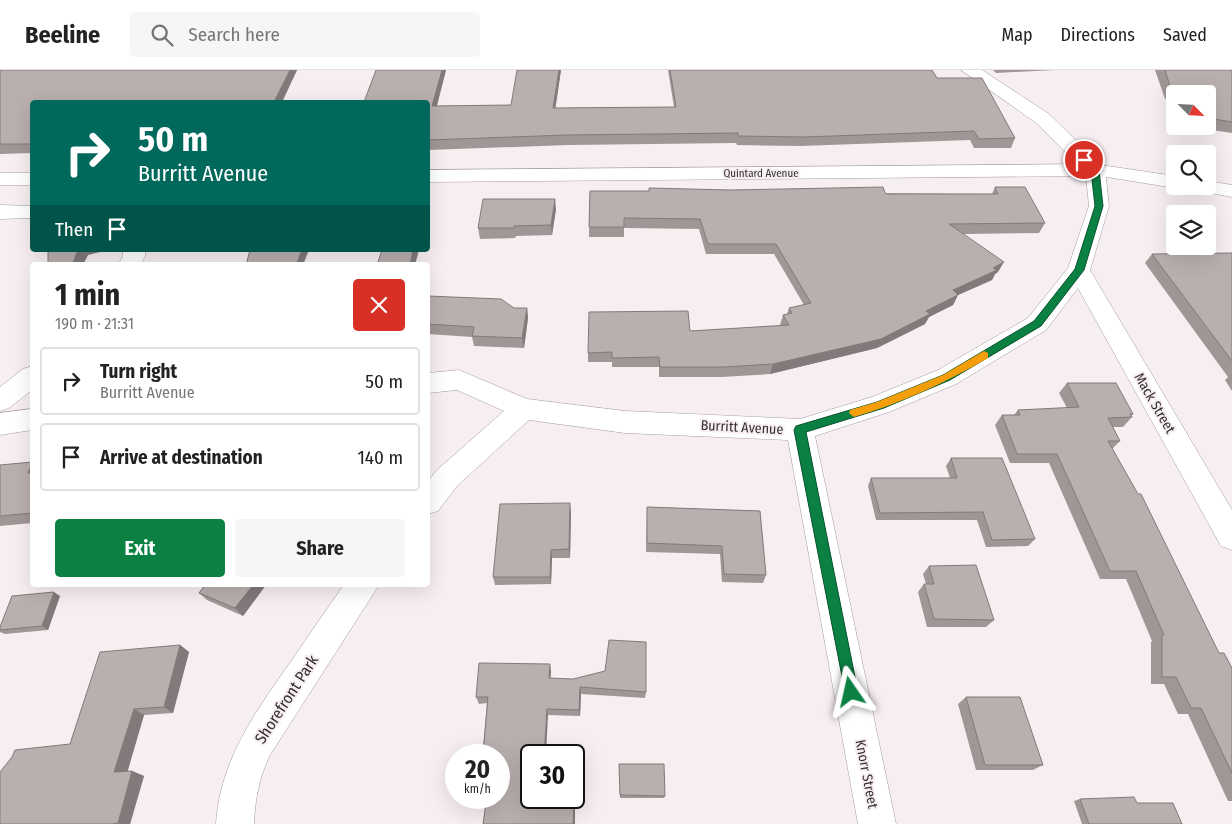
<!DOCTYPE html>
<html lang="en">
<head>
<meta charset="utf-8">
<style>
  body { margin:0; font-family:"Fira Sans Condensed",sans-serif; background:#f6f6f6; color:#222; height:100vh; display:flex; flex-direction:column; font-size:19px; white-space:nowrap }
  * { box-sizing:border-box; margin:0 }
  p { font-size:16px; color:#767676 }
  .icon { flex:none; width:28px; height:28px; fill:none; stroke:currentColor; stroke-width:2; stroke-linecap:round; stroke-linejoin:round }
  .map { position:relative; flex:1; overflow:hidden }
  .sheet { position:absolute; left:30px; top:192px; width:400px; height:325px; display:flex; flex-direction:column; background:#fff; border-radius:5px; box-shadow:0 5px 20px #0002 }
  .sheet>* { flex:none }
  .top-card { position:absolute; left:30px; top:30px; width:400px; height:152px; border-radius:5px; box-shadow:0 5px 20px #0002; background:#00695c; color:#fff; overflow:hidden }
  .needle { width:32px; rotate:114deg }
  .fabs { position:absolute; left:1166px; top:15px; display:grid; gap:10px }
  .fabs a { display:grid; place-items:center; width:50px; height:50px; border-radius:5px; background:#fff; box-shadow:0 5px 20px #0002; font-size:25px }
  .speed { position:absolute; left:445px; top:674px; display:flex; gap:10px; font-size:25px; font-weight:700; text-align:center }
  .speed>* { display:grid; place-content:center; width:65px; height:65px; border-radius:50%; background:#fff; box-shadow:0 5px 20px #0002; line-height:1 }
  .speed small { font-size:12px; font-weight:400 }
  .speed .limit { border:2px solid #111; border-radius:8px; background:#fff; color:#111 }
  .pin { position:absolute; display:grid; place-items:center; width:42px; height:42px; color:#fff; margin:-21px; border:2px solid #fff; border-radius:50%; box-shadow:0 1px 5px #0007 }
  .me { position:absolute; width:55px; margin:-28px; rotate:349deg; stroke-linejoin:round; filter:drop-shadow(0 0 4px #0008) }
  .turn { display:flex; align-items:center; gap:18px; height:105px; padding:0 25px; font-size:22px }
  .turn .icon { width:65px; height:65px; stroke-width:2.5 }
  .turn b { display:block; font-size:35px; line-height:42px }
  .then { display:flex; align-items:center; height:48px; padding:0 25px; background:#0003; gap:10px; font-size:19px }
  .round { display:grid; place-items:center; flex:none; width:52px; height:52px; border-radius:5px; background:#f6f6f6 }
  .headline { display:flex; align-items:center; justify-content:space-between; height:85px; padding:0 25px }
  h1 { font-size:30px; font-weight:700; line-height:38px }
  .cta { display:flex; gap:10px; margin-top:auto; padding:10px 25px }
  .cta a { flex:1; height:58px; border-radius:5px; background:#0b8043; color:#fff; font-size:20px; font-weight:700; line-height:58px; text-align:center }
  .cta a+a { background:#f6f6f6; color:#222 }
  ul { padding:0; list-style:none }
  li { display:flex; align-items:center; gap:15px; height:68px; margin:0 10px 8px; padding:0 15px; border:2px solid #e0e0e0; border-radius:5px }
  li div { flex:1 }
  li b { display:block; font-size:19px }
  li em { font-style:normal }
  header { display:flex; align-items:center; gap:30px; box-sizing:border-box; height:70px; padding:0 25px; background:#fff; border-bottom:1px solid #e0e0e0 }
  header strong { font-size:24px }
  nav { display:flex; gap:28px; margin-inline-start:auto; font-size:18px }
  .search { width:350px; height:45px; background:#f6f6f6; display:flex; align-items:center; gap:12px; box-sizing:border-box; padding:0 18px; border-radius:5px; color:#767676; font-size:19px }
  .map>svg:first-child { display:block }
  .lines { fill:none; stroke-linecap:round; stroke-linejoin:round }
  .minor-casing { stroke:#a49b9f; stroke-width:1 }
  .secondary-casing { stroke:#a49b9f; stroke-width:1 }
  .minor { fill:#fff; fill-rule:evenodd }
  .secondary { fill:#fff; fill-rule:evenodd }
  .wall { fill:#a09696 }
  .shaded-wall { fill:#827a7a }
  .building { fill:#baafaf; stroke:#827a7a }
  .route { fill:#0b8043; stroke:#07532c }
  .slow { fill:#f59e0b }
  .labels { text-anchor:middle; stroke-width:4; stroke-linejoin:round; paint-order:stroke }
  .far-street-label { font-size:11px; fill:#343032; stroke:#f7eef2 }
  .street-label { font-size:14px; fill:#343032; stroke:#f7eef2 }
  .near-street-label { font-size:16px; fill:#343032; stroke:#f7eef2 }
</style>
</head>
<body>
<header>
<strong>Beeline</strong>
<div class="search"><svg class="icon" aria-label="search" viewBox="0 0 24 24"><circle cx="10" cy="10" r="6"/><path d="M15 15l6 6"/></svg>Search here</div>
<nav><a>Map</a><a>Directions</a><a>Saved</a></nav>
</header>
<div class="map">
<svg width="1232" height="754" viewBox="0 0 1232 754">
  <rect width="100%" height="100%" fill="#f7eef2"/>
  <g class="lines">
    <defs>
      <path id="minor" d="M 1095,94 L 1102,96 L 1105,100 L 1109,136 L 1090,200 L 1232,440 L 1232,480 L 1221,476 L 1078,218 L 1046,260 L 956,314 L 889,342 L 815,366 L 896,754 L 858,754 L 788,370 L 625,363 L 529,350 L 457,416 L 438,441 L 428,444 L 428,411 L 437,400 L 504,341 L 457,320 L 428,323 L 428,303 L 459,300 L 527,329 L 625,341 L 800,349 L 872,327 L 938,300 L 1028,248 L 1068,198 L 1089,136 L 1086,106 L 428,112 L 428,100 Z
        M 0,103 L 32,103 L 32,115 L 0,115 Z
        M 0,135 L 32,136 L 32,148 L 0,149 Z
        M 123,180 L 145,180 L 145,186 L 140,195 L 118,195 L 123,186 Z
        M 32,296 L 32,320 L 9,338 L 0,341 L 0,317 L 23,299 Z
        M 32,339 L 32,360 L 0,365 L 0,343 Z
        M 344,515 L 379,515 L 270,685 C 259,708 255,729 254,754 L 216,754 C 220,690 256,641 292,590 C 309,565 326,540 344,515 Z"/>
      <path id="secondary" d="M 961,0 L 982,0 L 1049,44 L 1101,95 L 1175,106 L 1175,116 L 1182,116 L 1175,118 L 1088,104 L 1035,52 Z
        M 1208,111 L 1232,115 L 1232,127 L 1195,120 L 1192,116 L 1208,116 Z"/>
    </defs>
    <use href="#minor" class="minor-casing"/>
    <use href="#secondary" class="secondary-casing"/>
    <use href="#minor" class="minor"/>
    <use href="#secondary" class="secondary"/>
  </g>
  <path class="wall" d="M 0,0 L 297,0 L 282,32 L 32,32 L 32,83 L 0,84 Z
    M 376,0 L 446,0 L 437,36 L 511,35 L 561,0 L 555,38 L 674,37 L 668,0 L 932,0 L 937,8 L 1015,68 L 1011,78 L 974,78 L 970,70 L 800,76 L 737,75 L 736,73 L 568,75 L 428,80 L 428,32 Z
    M 993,0 L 1054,0 L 996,3 Z
    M 1155,0 L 1232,0 L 1232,63 L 1184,56 L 1208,56 L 1208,24 L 1175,24 L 1175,38 L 1173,30 L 1165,29 Z
    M 995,117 L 1045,153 L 1039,163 L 963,164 L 998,202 L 995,204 L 992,210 L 958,225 L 953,235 L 929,247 L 925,254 L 877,278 L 770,304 L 722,307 L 659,307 L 659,297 L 612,297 L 612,292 L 588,292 L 588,283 L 690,261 L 781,256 L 780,255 L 783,245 L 787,244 L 789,238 L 804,235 L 774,184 L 706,184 L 699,159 L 624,158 L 624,167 L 589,167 L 590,121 L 992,124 Z
    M 556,139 L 552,165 L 516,166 L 515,168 L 480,169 L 478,158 Z
    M 1232,183 L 1232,321 L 1225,310 L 1228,307 L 1145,193 L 1152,184 Z
    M 428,226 L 514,238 L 527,238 L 528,248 L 524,278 L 474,276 L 472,267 L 428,264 Z
    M 1067,313 L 1133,344 L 1131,346 L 1132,347 L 1123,357 L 1113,357 L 1120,371 L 1112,379 L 1219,583 L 1232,598 L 1232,731 L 1228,731 L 1188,644 L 1178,644 L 1164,614 L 1151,614 L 1151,572 L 1152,571 L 1126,509 L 1100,509 L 1049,393 L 1010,393 L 995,355 L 1002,345 L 1014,345 L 1018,340 L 1067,338 L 1059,323 Z
    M 951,388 L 1035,469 L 1028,476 L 986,477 L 977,450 L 876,450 L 868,416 L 871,408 L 950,408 L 946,396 Z
    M 32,392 L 32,453 L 0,456 L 0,395 Z
    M 647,437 L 760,441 L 766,505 L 763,513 L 722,512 L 720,484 L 646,482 Z
    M 571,442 L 570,488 L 552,488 L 551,514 L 495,515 L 493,507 Z
    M 929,496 L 994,550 L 986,557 L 927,557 L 918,522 L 924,514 L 926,514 L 923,504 Z
    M 205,515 L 266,515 L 243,546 L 207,530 L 199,523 Z
    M 60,526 L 48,560 L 5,564 L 0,562 L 0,557 Z
    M 180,575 L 189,582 L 173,643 L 144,645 L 127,701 L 132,701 L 144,706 L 130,754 L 0,754 L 70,674 Z
    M 551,601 L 550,608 L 646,622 L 645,628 L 581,624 L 580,646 L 548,645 L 531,728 L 550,728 L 550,729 L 574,730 L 575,734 L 575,754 L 483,754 L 485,737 L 481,737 L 478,733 L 487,633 L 479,634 L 476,627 Z
    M 966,627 L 1043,695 L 1033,700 L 976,700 L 958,634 Z
    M 619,694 L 665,726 L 664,728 L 620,728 Z
    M 1080,729 L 1137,733 L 1182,754 L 1082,754 L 1074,731 Z"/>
  <path class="shaded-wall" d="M 290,0 L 297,0 L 282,32 L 274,32 Z
    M 442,0 L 446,0 L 434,46 L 432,36 Z
    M 559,0 L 561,0 L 554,48 L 553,38 Z
    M 555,129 L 556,139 L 552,165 L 551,155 Z
    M 428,131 L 429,137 L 428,144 Z
    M 78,180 L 100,180 L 100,182 L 88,185 L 83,195 L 72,195 Z
    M 302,180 L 309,180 L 303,195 L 296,195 Z
    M 413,180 L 419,180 L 415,195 L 410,195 Z
    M 1004,192 L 998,202 L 995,204 L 992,210 L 958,225 L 953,235 L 929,247 L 925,254 L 877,278 L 770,304 L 773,294 L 953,220 Z
    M 527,238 L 528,248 L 524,278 L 522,268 Z
    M 32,394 L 32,406 L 28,403 Z
    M 570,433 L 571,442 L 570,488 L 569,479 Z
    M 551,480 L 552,488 L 551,514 L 550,507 Z
    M 253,515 L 266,515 L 243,546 L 235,538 Z
    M 54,522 L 60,526 L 48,560 L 42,556 Z
    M 180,575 L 189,582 L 173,643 L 164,637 Z
    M 550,594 L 551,601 L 550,615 L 549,608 Z
    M 580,617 L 581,624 L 580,646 L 579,640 Z
    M 134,639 L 144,645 L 126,707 L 114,702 Z
    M 547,639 L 548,645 L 546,685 L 544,685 Z
    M 132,701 L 144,706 L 130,754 L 120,754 L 118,753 Z
    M 574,730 L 575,734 L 575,754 L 573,754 Z"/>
  <path class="building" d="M 0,0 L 290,0 L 274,32 L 32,32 L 32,74 L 0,74 Z
    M 376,0 L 442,0 L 432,36 L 511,35 L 517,0 L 559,0 L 553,38 L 676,37 L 670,0 L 932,0 L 937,8 L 982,8 L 1015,68 L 979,69 L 974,61 L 803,67 L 738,66 L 738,63 L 567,65 L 428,70 L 428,32 L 364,32 Z
    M 1165,0 L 1232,0 L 1232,52 L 1208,48 L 1208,24 L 1180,24 L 1179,20 L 1171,19 Z
    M 883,117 L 885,123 L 888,124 L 998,124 L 995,117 L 1025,117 L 1045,153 L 949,154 L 1004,192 L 993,198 L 997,200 L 953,220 L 958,225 L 926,241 L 930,244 L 881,269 L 773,294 L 724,297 L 660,297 L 659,287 L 612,288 L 612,282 L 588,283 L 589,242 L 688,241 L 690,261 L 789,255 L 783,245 L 792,243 L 789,238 L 811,233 L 776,174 L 708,174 L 700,149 L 624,148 L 624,157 L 589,157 L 590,121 L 649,121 L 649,118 L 731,120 Z
    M 483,129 L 555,129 L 551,155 L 514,156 L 514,158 L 478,158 Z
    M 48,180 L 78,180 L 72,195 L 48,195 Z
    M 250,180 L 302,180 L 296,195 L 246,195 Z
    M 382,180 L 413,180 L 410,195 L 377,195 Z
    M 1232,183 L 1232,291 L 1152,184 Z
    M 428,226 L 501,229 L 514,238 L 527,238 L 522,268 L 472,266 L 474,257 L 428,254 Z
    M 1067,313 L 1116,313 L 1133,344 L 1130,344 L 1132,347 L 1108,348 L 1120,371 L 1108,371 L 1138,424 L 1141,424 L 1219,583 L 1224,583 L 1232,598 L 1232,703 L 1201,638 L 1191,638 L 1176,607 L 1162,607 L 1162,565 L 1164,565 L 1136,501 L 1110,501 L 1057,384 L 1017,384 L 1002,345 L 1020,345 L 1018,340 L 1079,337 Z
    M 951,388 L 1002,388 L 1035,469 L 992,470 L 983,442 L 880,443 L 871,408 L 957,408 Z
    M 32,392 L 32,394 L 28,403 L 32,403 L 32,443 L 0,446 L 0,395 Z
    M 570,433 L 569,479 L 551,480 L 550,507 L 493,507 L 500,434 Z
    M 647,437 L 760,441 L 766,505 L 724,504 L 722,476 L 647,473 Z
    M 976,495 L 994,550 L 934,549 L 924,514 L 934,514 L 929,496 Z
    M 205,515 L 253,515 L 235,538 L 199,523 Z
    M 54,522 L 42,556 L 0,560 L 0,557 L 12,526 Z
    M 609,570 L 646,572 L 646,622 L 580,617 L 579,640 L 547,639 L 544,685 L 531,685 L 531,728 L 548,728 L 548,729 L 574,730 L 573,754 L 483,754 L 486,733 L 478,733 L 479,728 L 499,728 L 499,685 L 483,685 L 488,627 L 476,627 L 479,593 L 550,594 L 549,608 L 573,609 L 605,601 Z
    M 180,575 L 164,637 L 134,639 L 114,702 L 132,701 L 118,753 L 112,754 L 0,754 L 0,702 L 12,687 L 15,680 L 70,674 L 100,582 Z
    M 966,627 L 1020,627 L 1043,695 L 985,695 Z
    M 619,694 L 664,694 L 665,726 L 620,725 Z
    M 1134,727 L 1137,733 L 1173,733 L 1182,754 L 1089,754 L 1080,729 Z"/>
  <path class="route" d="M 1081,89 L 1087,89 L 1099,100 L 1103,136 L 1084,200 L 1041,256 L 950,310 L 884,338 L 806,362 L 858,622 L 856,627 L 851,630 L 846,627 L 794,360 L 796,356 L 877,332 L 943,305 L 1034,251 L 1075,199 L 1095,136 L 1091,101 L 1081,92 Z"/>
  <path class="slow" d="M 984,281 L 988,283 L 988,288 C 945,313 901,333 854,347 L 849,343 L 850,340 L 877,332 L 943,305 Z"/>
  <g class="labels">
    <g class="far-street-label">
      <text x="761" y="107">Quintard Avenue</text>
    </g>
    <g class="street-label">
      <text transform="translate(1155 333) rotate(60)" y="5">Mack Street</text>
      <text transform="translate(742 357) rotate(3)" y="5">Burritt Avenue</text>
      <text transform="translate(867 704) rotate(79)" y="5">Knorr Street</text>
    </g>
    <g class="near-street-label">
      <text transform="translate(286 629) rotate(-57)" y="6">Shorefront Park</text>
    </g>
  </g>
</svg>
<div class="fabs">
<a><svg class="needle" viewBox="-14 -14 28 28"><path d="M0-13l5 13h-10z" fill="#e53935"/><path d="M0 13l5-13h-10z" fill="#767676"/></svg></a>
<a><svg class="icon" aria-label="search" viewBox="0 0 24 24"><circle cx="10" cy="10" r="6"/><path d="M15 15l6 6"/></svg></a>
<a><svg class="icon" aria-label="layers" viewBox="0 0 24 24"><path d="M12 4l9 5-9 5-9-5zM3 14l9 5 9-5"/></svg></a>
</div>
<div class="speed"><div>20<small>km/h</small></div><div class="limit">30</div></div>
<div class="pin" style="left:1084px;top:90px;background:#d93025"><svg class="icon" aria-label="arrive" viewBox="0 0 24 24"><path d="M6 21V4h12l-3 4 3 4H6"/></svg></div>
<svg class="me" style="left:851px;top:622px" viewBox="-20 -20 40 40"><path d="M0-17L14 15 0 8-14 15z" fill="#0b8043" stroke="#fff" stroke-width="4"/></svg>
<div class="top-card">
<div class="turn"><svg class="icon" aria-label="right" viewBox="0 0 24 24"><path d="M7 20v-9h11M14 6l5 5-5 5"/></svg><div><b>50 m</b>Burritt Avenue</div></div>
<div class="then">Then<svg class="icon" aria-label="arrive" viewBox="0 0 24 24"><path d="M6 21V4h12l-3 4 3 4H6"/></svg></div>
</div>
<section class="sheet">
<div class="headline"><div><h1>1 min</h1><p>190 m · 21:31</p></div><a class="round" style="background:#d93025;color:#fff"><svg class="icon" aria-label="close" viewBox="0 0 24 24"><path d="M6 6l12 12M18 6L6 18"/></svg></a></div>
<ul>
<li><svg class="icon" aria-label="right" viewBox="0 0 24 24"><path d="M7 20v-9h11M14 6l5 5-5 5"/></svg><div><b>Turn right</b><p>Burritt Avenue</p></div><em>50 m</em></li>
<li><svg class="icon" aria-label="arrive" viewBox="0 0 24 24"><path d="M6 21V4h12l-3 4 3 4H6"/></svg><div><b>Arrive at destination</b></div><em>140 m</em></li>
</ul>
<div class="cta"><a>Exit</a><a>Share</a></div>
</section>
</div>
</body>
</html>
